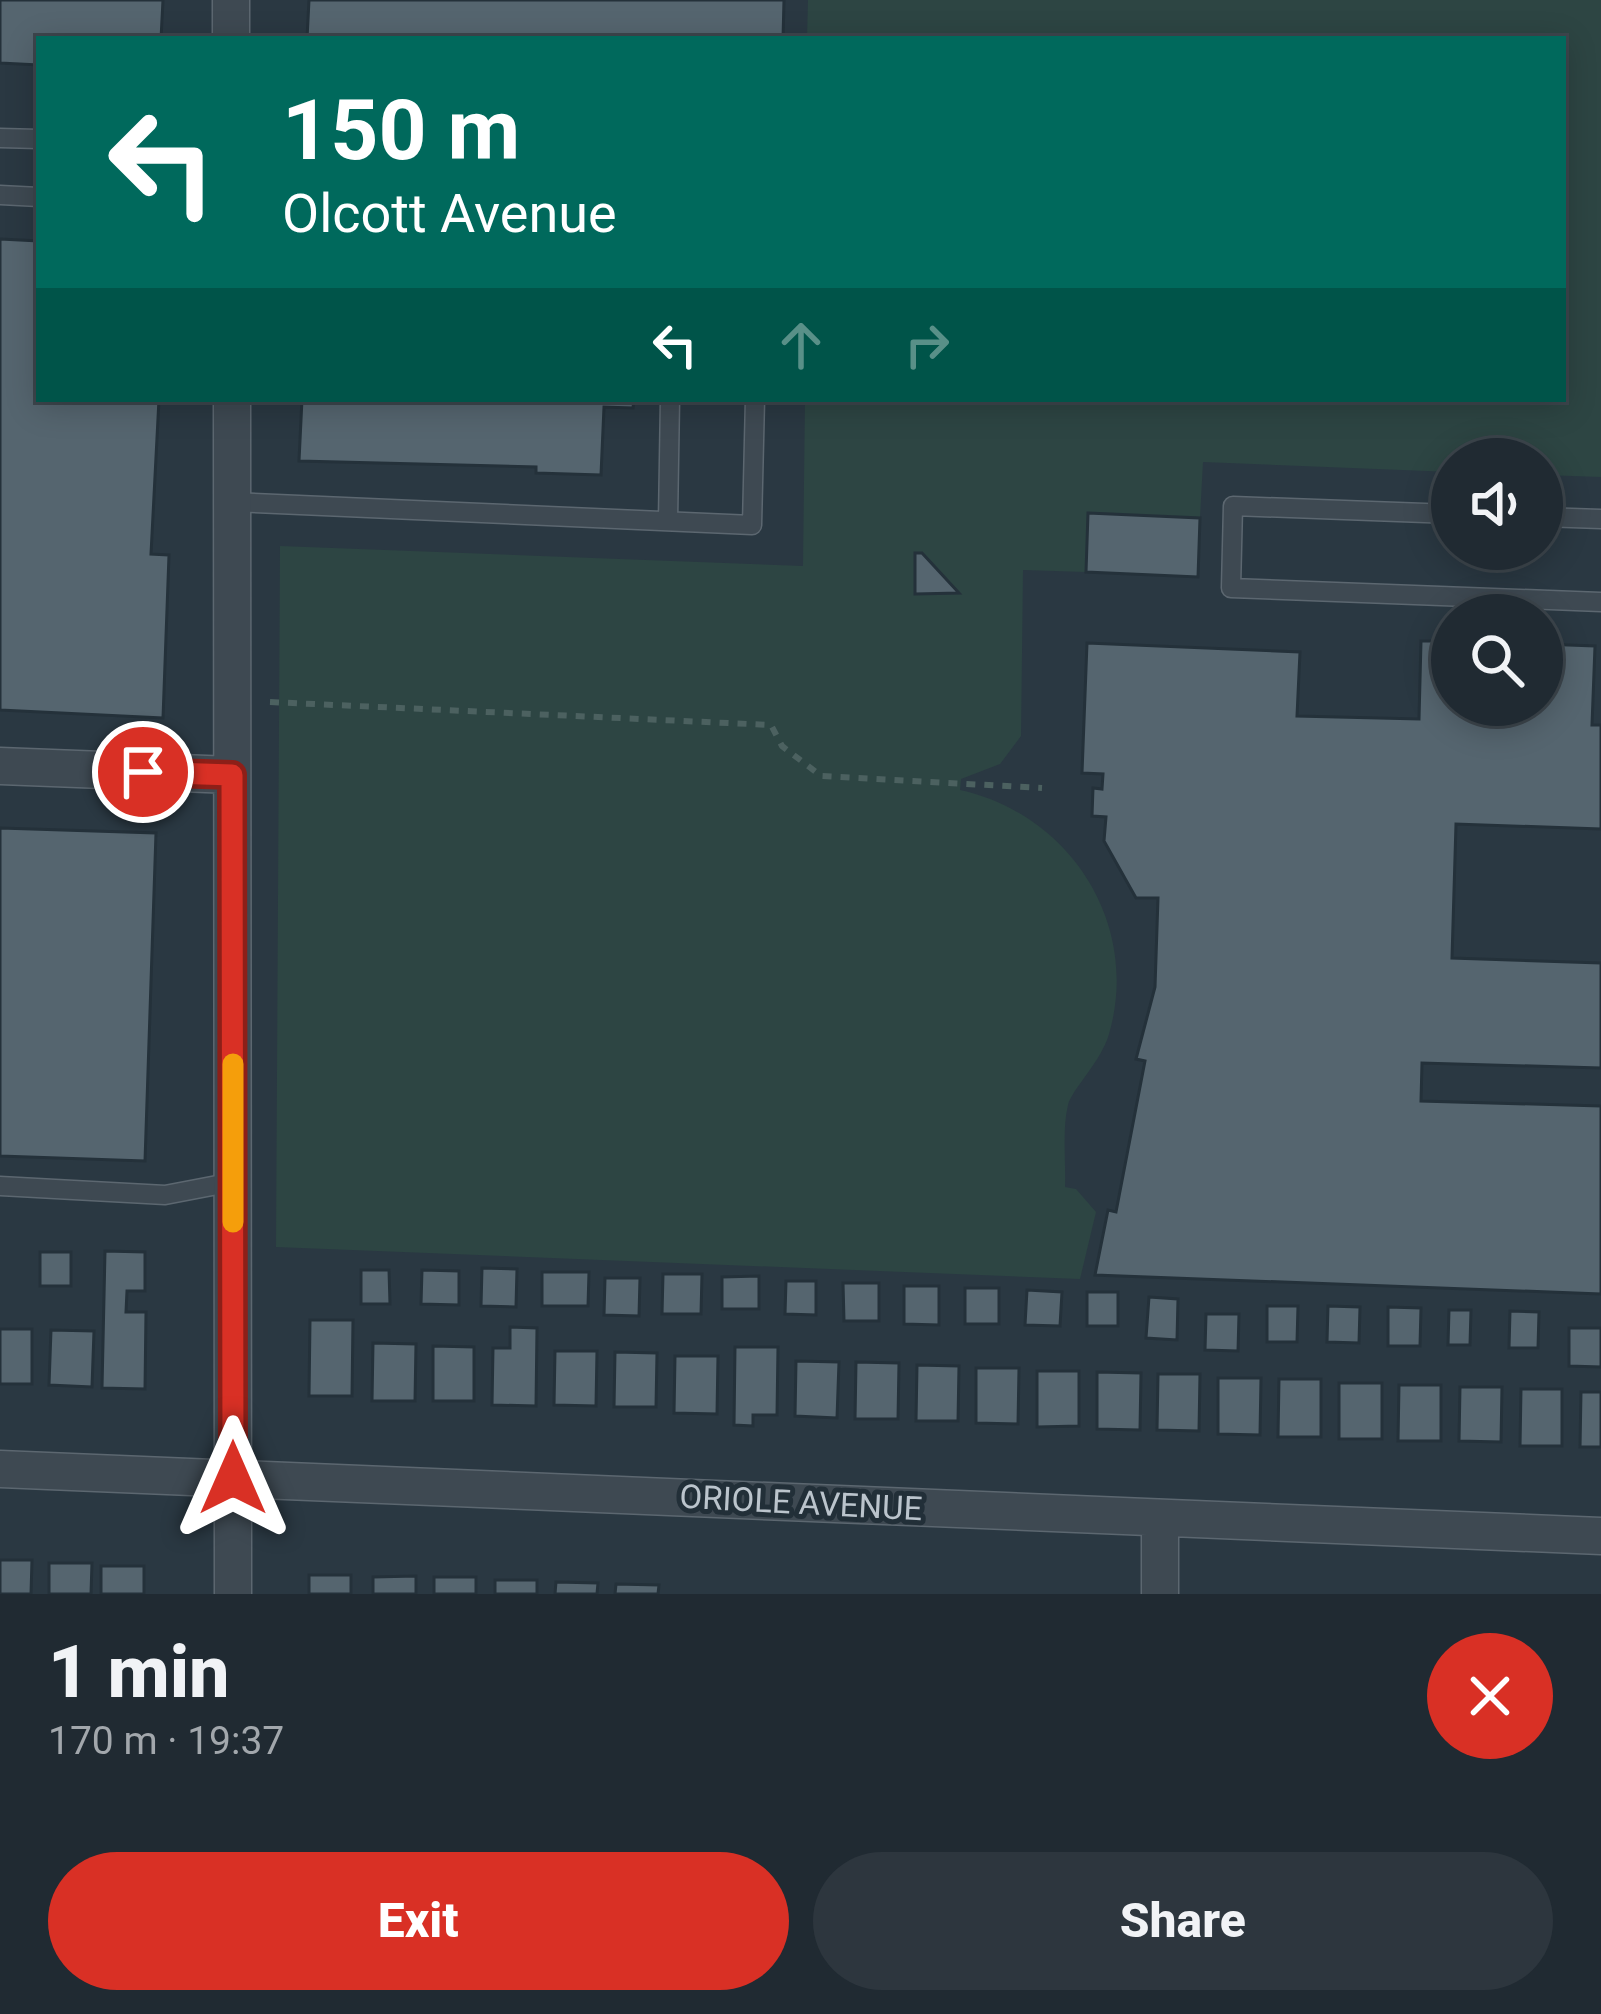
<!DOCTYPE html>
<html lang="en">
<head>
<meta charset="utf-8">
<style>
  body { margin:0; font-family:Roboto,sans-serif; background:#2d363e; color:#f1f3f6; height:100vh; display:flex; flex-direction:column; font-size:45px; white-space:nowrap }
  * { box-sizing:border-box; margin:0 }
  p { font-size:39px; color:#a2a7ac }
  .icon { flex:none; width:66px; height:66px; fill:none; stroke:currentColor; stroke-width:2; stroke-linecap:round; stroke-linejoin:round }
  .map { position:relative; height:1594px; overflow:hidden }
  .panel { display:flex; flex-direction:column; background:#202a32; flex:1 }
  .panel>* { flex:none }
  .hud { position:absolute; left:36px; top:36px; width:1530px; height:366px; border-radius:0px; box-shadow:0 6px 30px #0003,0 0 0 3px #3d464d; background:#00695c; color:#fff; overflow:hidden }
  .tools { position:absolute; left:1431px; top:438px; display:grid; gap:24px }
  .tools a { display:grid; place-items:center; width:132px; height:132px; border-radius:50%; background:#202a32; box-shadow:0 6px 30px #0003,0 0 0 3px #3d464d; font-size:60px }
  .pin { position:absolute; display:grid; place-items:center; width:102px; height:102px; color:#fff; margin:-51px; border:6px solid #fff; border-radius:50%; box-shadow:0 3px 12px #0007 }
  .me { position:absolute; width:132px; margin:-66px; rotate:0deg; stroke-linejoin:round; filter:drop-shadow(0 0 9px #0008) }
  .turn { display:flex; align-items:center; gap:42px; height:252px; padding:0 48px; font-size:54px }
  .turn .icon { width:156px; height:156px; stroke-width:2.5 }
  .turn b { display:block; font-size:84px; line-height:102px }
  .lanes { display:flex; align-items:center; height:114px; padding:0 48px; background:#0003; justify-content:center; gap:60px; direction:ltr }
  .lanes .off { opacity:.35 }
  .round { display:grid; place-items:center; flex:none; width:126px; height:126px; border-radius:63px; background:#2d363e }
  .headline { display:flex; align-items:center; justify-content:space-between; height:204px; padding:0 48px }
  h1 { font-size:72px; font-weight:800; line-height:90px }
  .action { display:flex; gap:24px; margin-top:auto; padding:24px 48px }
  .action a { flex:1; height:138px; border-radius:72px; background:#d93025; color:#fff; font-size:48px; font-weight:800; line-height:138px; text-align:center }
  .action a+a { background:#2d363e; color:#f1f3f6 }
  .map>svg:first-child { display:block }
  .green { fill:#2d4543 }
  .building { fill:#55656f; stroke:#24313a; stroke-width:3 }
  .lines { fill:none; stroke-linecap:round; stroke-linejoin:round }
  .service-casing { stroke:#5c6770; stroke-width:21 }
  .minor-casing { stroke:#5c6770; stroke-width:39 }
  .path { stroke:#4c6160; stroke-width:6; stroke-dasharray:9 9; stroke-linecap:butt }
  .service { stroke:#3e4952; stroke-width:18 }
  .minor { stroke:#3e4952; stroke-width:36 }
  .route-casing { stroke:#8d1f18; stroke-width:30 }
  .route { stroke:#d93025; stroke-width:21 }
  .slow { stroke:#f59e0b; stroke-width:21 }
  .labels { text-anchor:middle; stroke-width:10; stroke-linejoin:round; paint-order:stroke }
  .street-label { font-size:33px; fill:#bbc4cc; stroke:#222f38 }
</style>
</head>
<body>
<div class="map">
<svg width="1601" height="1594" viewBox="0 0 1601 1594">
  <rect width="100%" height="100%" fill="#2a3842"/>
  <path class="green" d="M 808,0 L 1601,0 L 1601,477 L 1542,475 L 1542,459 L 1452,459 L 1452,472 L 1203,462 L 1200,518 L 1089,513 L 1086,572 L 1023,570 L 1021,736 L 1000,764 L 961,779 L 960,790 C 1070,814 1141,924 1109,1034 C 1101,1062 1072,1089 1068,1105 C 1062,1129 1066,1162 1065,1187 L 1076,1189 L 1096,1212 L 1080,1279 L 276,1247 L 280,546 L 803,566 L 805,399 L 1563,399 L 1563,39 L 807,39 Z"/>
  <path class="building" d="M 0,0 L 163,0 L 161,39 L 39,39 L 39,65 L 0,63 Z
    M 309,0 L 784,0 L 783,39 L 307,39 Z
    M 0,239 L 39,241 L 39,399 L 159,399 L 151,554 L 169,555 L 163,718 L 0,710 Z
    M 302,399 L 634,399 L 633,408 L 604,407 L 601,475 L 536,473 L 536,467 L 299,461 Z
    M 1088,513 L 1200,518 L 1198,577 L 1086,572 Z
    M 915,553 L 922,553 L 959,593 L 915,594 Z
    M 1421,641 L 1452,641 L 1452,705 L 1542,705 L 1542,644 L 1595,646 L 1592,725 L 1601,725 L 1601,829 L 1456,824 L 1452,958 L 1601,963 L 1601,1068 L 1422,1063 L 1421,1101 L 1601,1106 L 1601,1294 L 1095,1275 L 1108,1210 L 1116,1212 L 1145,1061 L 1136,1059 L 1155,987 L 1158,898 L 1136,898 L 1104,841 L 1106,817 L 1092,816 L 1093,788 L 1102,789 L 1103,774 L 1082,773 L 1087,643 L 1300,652 L 1297,716 L 1419,719 Z
    M 0,828 L 156,833 L 145,1161 L 0,1156 Z
    M 105,1251 L 145,1252 L 145,1291 L 127,1291 L 126,1312 L 146,1312 L 145,1389 L 102,1388 Z
    M 40,1252 L 71,1252 L 71,1286 L 40,1286 Z
    M 482,1268 L 517,1269 L 516,1307 L 481,1306 Z
    M 361,1270 L 389,1270 L 390,1304 L 361,1304 Z
    M 422,1270 L 459,1271 L 459,1305 L 421,1304 Z
    M 542,1272 L 589,1272 L 588,1306 L 542,1306 Z
    M 663,1274 L 702,1274 L 701,1314 L 662,1314 Z
    M 759,1276 L 759,1309 L 722,1309 L 722,1277 Z
    M 605,1278 L 640,1278 L 639,1316 L 604,1315 Z
    M 786,1281 L 816,1281 L 816,1315 L 785,1314 Z
    M 843,1283 L 879,1283 L 879,1321 L 844,1321 Z
    M 904,1286 L 939,1286 L 939,1325 L 904,1324 Z
    M 965,1288 L 999,1288 L 999,1324 L 965,1324 Z
    M 1027,1290 L 1062,1292 L 1060,1326 L 1025,1325 Z
    M 1087,1292 L 1118,1292 L 1118,1326 L 1087,1326 Z
    M 1149,1297 L 1178,1299 L 1177,1340 L 1146,1338 Z
    M 1267,1306 L 1298,1306 L 1297,1342 L 1267,1342 Z
    M 1328,1306 L 1360,1307 L 1359,1343 L 1327,1342 Z
    M 1388,1307 L 1421,1308 L 1420,1346 L 1388,1346 Z
    M 1449,1310 L 1471,1310 L 1470,1345 L 1448,1345 Z
    M 1510,1311 L 1539,1312 L 1538,1348 L 1509,1348 Z
    M 1206,1314 L 1239,1314 L 1238,1351 L 1205,1350 Z
    M 310,1320 L 353,1320 L 352,1396 L 309,1396 Z
    M 510,1327 L 537,1328 L 536,1406 L 492,1405 L 493,1348 L 510,1348 Z
    M 1569,1328 L 1601,1328 L 1601,1367 L 1569,1366 Z
    M 0,1329 L 32,1329 L 32,1384 L 0,1384 Z
    M 51,1330 L 94,1331 L 92,1387 L 49,1385 Z
    M 373,1343 L 416,1344 L 415,1401 L 372,1401 Z
    M 433,1346 L 474,1347 L 474,1401 L 433,1401 Z
    M 735,1347 L 778,1347 L 777,1415 L 753,1415 L 753,1426 L 734,1425 Z
    M 555,1351 L 597,1351 L 596,1406 L 554,1405 Z
    M 615,1352 L 657,1353 L 656,1407 L 614,1407 Z
    M 675,1356 L 718,1356 L 717,1414 L 674,1413 Z
    M 796,1361 L 839,1362 L 837,1418 L 795,1416 Z
    M 856,1362 L 899,1363 L 898,1419 L 855,1419 Z
    M 917,1365 L 959,1366 L 958,1421 L 916,1421 Z
    M 976,1368 L 1019,1368 L 1018,1424 L 976,1423 Z
    M 1037,1371 L 1079,1371 L 1079,1426 L 1037,1427 Z
    M 1097,1372 L 1141,1373 L 1140,1430 L 1097,1429 Z
    M 1158,1374 L 1200,1374 L 1199,1431 L 1157,1430 Z
    M 1218,1378 L 1261,1378 L 1260,1435 L 1218,1434 Z
    M 1279,1379 L 1321,1379 L 1321,1437 L 1278,1437 Z
    M 1339,1383 L 1382,1383 L 1382,1439 L 1339,1439 Z
    M 1399,1385 L 1441,1385 L 1441,1441 L 1398,1441 Z
    M 1460,1387 L 1502,1387 L 1501,1442 L 1459,1441 Z
    M 1521,1389 L 1562,1389 L 1562,1446 L 1520,1446 Z
    M 1581,1392 L 1601,1392 L 1601,1447 L 1580,1447 Z
    M 0,1560 L 32,1560 L 31,1594 L 0,1594 Z
    M 49,1563 L 92,1563 L 91,1594 L 49,1594 Z
    M 101,1566 L 144,1566 L 144,1594 L 101,1594 Z
    M 309,1575 L 351,1575 L 351,1594 L 309,1594 Z
    M 416,1576 L 416,1594 L 373,1594 L 373,1577 Z
    M 434,1577 L 476,1577 L 476,1594 L 434,1594 Z
    M 495,1580 L 537,1580 L 537,1594 L 495,1594 Z
    M 556,1582 L 598,1583 L 597,1594 L 555,1594 Z
    M 616,1584 L 659,1585 L 658,1594 L 615,1594 Z"/>
  <g class="lines">
    <defs>
      <path id="service" d="M 0,138 L 39,139
        M 0,195 L 39,197
        M 232,502 L 752,525 L 755,399
        M 1452,514 L 1233,506 L 1231,588 L 1601,602
        M 1542,517 L 1601,519
        M 668,521 L 670,399
        M 0,1186 L 165,1195 L 233,1182"/>
      <path id="minor" d="M 231,0 L 231,39
        M 232,399 L 233,1594
        M 0,766 L 232,775
        M 0,1469 L 1601,1536
        M 1160,1518 L 1160,1594"/>
    </defs>
    <use href="#service" class="service-casing"/>
    <use href="#minor" class="minor-casing"/>
    <path class="path" d="M 270,702 L 771,725 L 782,746 L 821,776 L 1042,788"/>
    <use href="#service" class="service"/>
    <use href="#minor" class="minor"/>
  </g>
  <g class="lines">
    <defs>
      <path id="route" d="M 143,772 L 232,775 L 233,1478"/>
    </defs>
    <use href="#route" class="route-casing"/>
    <use href="#route" class="route"/>
    <path class="slow" d="M 233,1064 L 233,1222"/>
  </g>
  <g class="labels">
    <g class="street-label">
      <text transform="translate(801 1502) rotate(3)" y="12">ORIOLE AVENUE</text>
    </g>
  </g>
</svg>
<div class="tools">
<a><svg class="icon" aria-label="sound" viewBox="0 0 24 24"><path d="M4 9h4l5-4v14l-5-4H4zM17 9q2 3 0 6"/></svg></a>
<a><svg class="icon" aria-label="search" viewBox="0 0 24 24"><circle cx="10" cy="10" r="6"/><path d="M15 15l6 6"/></svg></a>
</div>
<div class="pin" style="left:143px;top:772px;background:#d93025"><svg class="icon" aria-label="arrive" viewBox="0 0 24 24"><path d="M6 21V4h12l-3 4 3 4H6"/></svg></div>
<svg class="me" style="left:233px;top:1478px" viewBox="-20 -20 40 40"><path d="M0-17L14 15 0 8-14 15z" fill="#d93025" stroke="#fff" stroke-width="4"/></svg>
<div class="hud">
<div class="turn"><svg class="icon" aria-label="left" viewBox="0 0 24 24"><path d="M17 20v-9H6M10 6l-5 5 5 5"/></svg><div><b>150 m</b>Olcott Avenue</div></div>
<div class="lanes"><svg class="icon" aria-label="left" viewBox="0 0 24 24"><path d="M17 20v-9H6M10 6l-5 5 5 5"/></svg><svg class="icon off" aria-label="ahead" viewBox="0 0 24 24"><path d="M12 20V5M6 11l6-6 6 6"/></svg><svg class="icon off" aria-label="right" viewBox="0 0 24 24"><path d="M7 20v-9h11M14 6l5 5-5 5"/></svg></div>
</div>
</div>
<section class="panel">
<div class="headline"><div><h1>1 min</h1><p>170 m · 19:37</p></div><a class="round" style="background:#d93025;color:#fff"><svg class="icon" aria-label="close" viewBox="0 0 24 24"><path d="M6 6l12 12M18 6L6 18"/></svg></a></div>
<div class="action"><a>Exit</a><a>Share</a></div>
</section>
</body>
</html>
